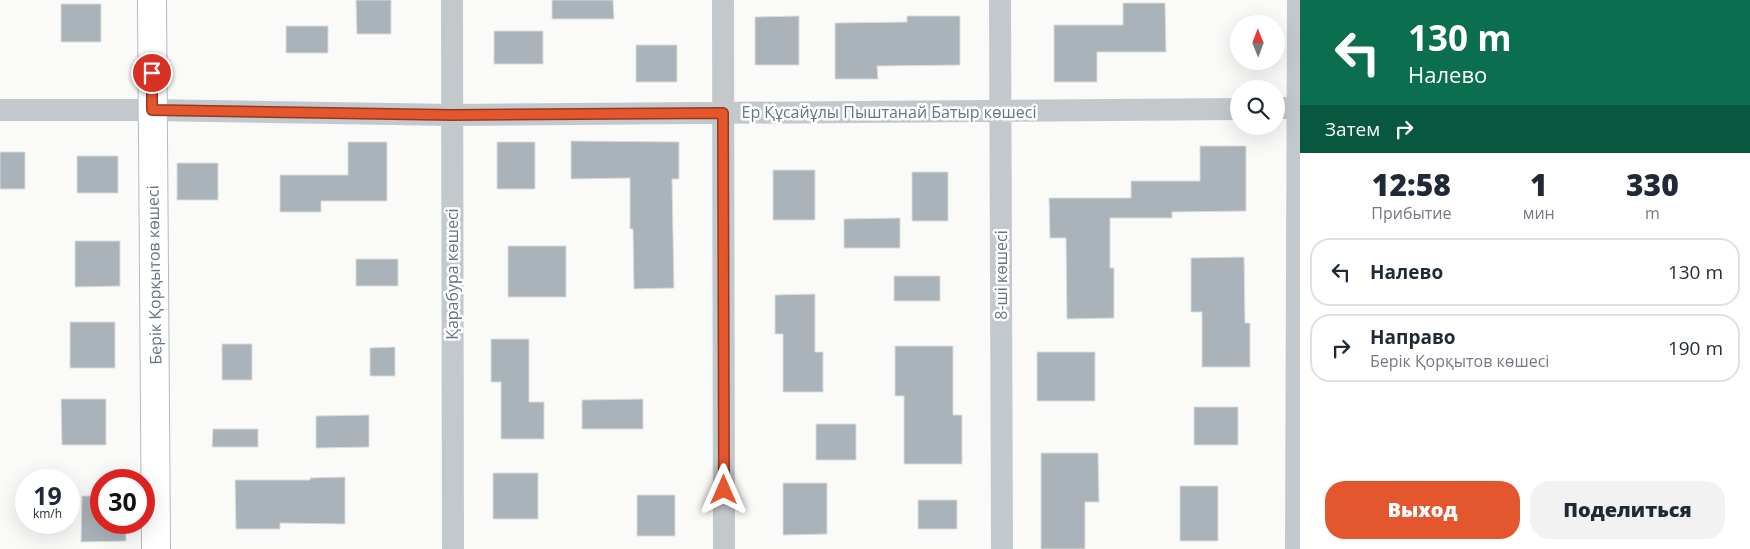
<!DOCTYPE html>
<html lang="ru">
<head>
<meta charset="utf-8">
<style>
  body { margin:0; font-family:"Open Sans",sans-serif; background:#f2f2f3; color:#1f2937; height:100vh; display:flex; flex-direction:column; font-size:19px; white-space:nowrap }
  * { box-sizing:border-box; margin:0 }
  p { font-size:16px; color:#747a83 }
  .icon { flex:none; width:28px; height:28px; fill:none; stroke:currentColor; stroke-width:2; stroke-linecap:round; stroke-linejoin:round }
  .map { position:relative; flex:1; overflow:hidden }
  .drawer { display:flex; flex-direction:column; background:#fff; width:450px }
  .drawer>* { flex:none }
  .top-card { background:#0b6e4f; color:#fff; overflow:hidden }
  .needle { width:32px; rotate:359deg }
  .controls { position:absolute; left:1230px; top:15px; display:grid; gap:10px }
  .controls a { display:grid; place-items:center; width:55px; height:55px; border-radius:50%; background:#fff; box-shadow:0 5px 20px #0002; font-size:25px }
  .speed { position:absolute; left:15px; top:469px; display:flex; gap:10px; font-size:25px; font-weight:700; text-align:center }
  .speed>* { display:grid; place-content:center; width:65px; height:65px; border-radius:50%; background:#fff; box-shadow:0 5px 20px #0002; line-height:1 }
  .speed small { font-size:12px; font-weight:400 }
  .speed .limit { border:8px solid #d22; background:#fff; color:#111 }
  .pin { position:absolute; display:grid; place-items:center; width:42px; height:42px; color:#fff; margin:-21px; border:2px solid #fff; border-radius:50%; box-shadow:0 1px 5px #0007 }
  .me { position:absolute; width:55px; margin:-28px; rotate:0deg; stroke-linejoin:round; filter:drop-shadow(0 0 4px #0008) }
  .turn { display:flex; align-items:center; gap:18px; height:105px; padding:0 25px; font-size:22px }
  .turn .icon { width:65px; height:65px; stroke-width:2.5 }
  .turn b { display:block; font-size:35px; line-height:42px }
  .then { display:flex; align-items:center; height:48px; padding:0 25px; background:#0003; gap:10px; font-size:19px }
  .eta { display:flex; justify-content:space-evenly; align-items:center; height:85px; text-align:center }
  .eta b { font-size:30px; font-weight:800; line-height:35px }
  .primary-button { display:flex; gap:10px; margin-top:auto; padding:10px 25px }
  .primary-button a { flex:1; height:58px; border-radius:20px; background:#e4572e; color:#fff; font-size:20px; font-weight:800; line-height:58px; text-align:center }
  .primary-button a+a { background:#f2f2f3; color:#1f2937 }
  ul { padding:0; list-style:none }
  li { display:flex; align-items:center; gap:15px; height:68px; margin:0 10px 8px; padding:0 15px; border:2px solid #e0e1e3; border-radius:20px }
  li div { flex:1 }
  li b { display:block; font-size:19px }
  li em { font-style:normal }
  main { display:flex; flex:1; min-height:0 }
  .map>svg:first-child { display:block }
  .building { fill:#aab3b9; stroke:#dcdcda }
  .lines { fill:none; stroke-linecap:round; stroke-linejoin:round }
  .secondary-casing { stroke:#b3babf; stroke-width:30 }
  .street { stroke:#c3c8cc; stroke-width:22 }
  .secondary { stroke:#fff; stroke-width:28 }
  .route-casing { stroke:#94391e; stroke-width:12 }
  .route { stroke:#e4572e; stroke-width:9 }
  .labels { text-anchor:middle; stroke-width:5; stroke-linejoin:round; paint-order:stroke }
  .street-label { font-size:16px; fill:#657683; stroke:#fff }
</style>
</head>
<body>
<main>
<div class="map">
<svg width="1300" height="549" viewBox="0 0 1300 549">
  <rect width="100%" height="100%" fill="#fafaf8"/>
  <path class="building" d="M 356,0 L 391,0 L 391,34 L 357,34 Z
    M 552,0 L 613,0 L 614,19 L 552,19 Z
    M 1123,3 L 1165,3 L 1166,52 L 1097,52 L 1097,82 L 1054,82 L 1054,25 L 1123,25 Z
    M 61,4 L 101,4 L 101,42 L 61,42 Z
    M 799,16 L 799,65 L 755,65 L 755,17 Z
    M 907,16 L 960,16 L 960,65 L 877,66 L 878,79 L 835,79 L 835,23 L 907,22 Z
    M 286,26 L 328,26 L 328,53 L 286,53 Z
    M 494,31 L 543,31 L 543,64 L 494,64 Z
    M 636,45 L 677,45 L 677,82 L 636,82 Z
    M 571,141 L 679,142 L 679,179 L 672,179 L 674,288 L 634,289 L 633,229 L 630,229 L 630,178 L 571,179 Z
    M 348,142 L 387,142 L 387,201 L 321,201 L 321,212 L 280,212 L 280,175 L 348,175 Z
    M 497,142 L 535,142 L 535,189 L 497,189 Z
    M 1200,146 L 1246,146 L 1246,211 L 1172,212 L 1172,218 L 1110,218 L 1110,268 L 1114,268 L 1114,318 L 1067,319 L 1066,238 L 1050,238 L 1049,198 L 1131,198 L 1131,181 L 1200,181 Z
    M 0,152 L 25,152 L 25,189 L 0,189 Z
    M 77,156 L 118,156 L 118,193 L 77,193 Z
    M 177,163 L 218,163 L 218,200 L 177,200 Z
    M 773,170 L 815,170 L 815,220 L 773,220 Z
    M 912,172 L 948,172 L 948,221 L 912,221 Z
    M 900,218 L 900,248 L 844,248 L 844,219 Z
    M 75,241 L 120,241 L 120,286 L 75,287 Z
    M 508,246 L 566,246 L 566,297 L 508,297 Z
    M 1244,257 L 1245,323 L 1250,323 L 1250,367 L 1202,367 L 1202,312 L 1191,312 L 1191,258 Z
    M 356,259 L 398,259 L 398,286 L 356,286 Z
    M 894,276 L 940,276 L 940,301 L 894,301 Z
    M 815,294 L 815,352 L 823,352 L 823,392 L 783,392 L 783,334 L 775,334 L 775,295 Z
    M 70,322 L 115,322 L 115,368 L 70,368 Z
    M 491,339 L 529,339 L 529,402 L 544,402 L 544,439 L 501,439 L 501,382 L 491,382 Z
    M 222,344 L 252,344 L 252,380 L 222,380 Z
    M 895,346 L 953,346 L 953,415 L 962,415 L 962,464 L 904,464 L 904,396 L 895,396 Z
    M 395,347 L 395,376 L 370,376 L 370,348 Z
    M 1037,352 L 1095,352 L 1095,401 L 1037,401 Z
    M 61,399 L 106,399 L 106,445 L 62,445 Z
    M 643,399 L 643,429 L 582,429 L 582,400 Z
    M 1194,407 L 1238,407 L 1238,445 L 1194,445 Z
    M 369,415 L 369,447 L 316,448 L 316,416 Z
    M 816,424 L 856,424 L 856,460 L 816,460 Z
    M 213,429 L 258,429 L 258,447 L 212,447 Z
    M 1041,453 L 1098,453 L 1099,502 L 1085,502 L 1085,549 L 1041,549 Z
    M 493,473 L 538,473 L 538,519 L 493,519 Z
    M 345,477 L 345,524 L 280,523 L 280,529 L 236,529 L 235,480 L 310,480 L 310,478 Z
    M 783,483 L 827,483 L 827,534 L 783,535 Z
    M 1180,486 L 1218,486 L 1218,541 L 1180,541 Z
    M 637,495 L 675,495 L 675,536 L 637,536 Z
    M 82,496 L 101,496 L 101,522 L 126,522 L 126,541 L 81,542 Z
    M 918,500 L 957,500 L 957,529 L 918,529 Z"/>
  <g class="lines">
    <defs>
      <path id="secondary" d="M 152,0 L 156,549"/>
    </defs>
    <use href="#secondary" class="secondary-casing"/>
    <path class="street" d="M 452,0 L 453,549
      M 723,0 L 724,549
      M 1000,0 L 1002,549
      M 1276,108 L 1300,108
      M 0,110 L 152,110 L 452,115 L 1239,109
      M 1296,549 L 1298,0"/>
    <use href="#secondary" class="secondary"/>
  </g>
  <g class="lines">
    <defs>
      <path id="route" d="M 152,73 L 152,110 L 452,115 L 723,113 L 724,490"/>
    </defs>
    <use href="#route" class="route-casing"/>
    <use href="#route" class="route"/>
  </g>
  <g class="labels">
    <g class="street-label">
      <text x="889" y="118">Ер Құсайұлы Пыштанай Батыр көшесі</text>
      <text transform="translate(452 274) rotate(-90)" y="6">Қарабура көшесі</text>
      <text transform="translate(154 275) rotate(-91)" y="6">Берік Қорқытов көшесі</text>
      <text transform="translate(1001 275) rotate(-90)" y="6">8-шi көшесi</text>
    </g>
  </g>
</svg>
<div class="controls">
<a><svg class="needle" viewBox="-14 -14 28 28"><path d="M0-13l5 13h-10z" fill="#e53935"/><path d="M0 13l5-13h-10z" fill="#747a83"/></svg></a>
<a><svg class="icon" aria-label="search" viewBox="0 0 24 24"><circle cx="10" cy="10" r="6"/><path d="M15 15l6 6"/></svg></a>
</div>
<div class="speed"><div>19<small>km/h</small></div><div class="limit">30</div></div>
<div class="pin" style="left:152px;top:73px;background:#d93025"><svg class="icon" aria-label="arrive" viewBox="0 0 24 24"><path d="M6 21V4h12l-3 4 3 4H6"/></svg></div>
<svg class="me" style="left:724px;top:490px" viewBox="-20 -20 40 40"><path d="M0-17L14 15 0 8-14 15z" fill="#e4572e" stroke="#fff" stroke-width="4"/></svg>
</div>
<section class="drawer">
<div class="top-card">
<div class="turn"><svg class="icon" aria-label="left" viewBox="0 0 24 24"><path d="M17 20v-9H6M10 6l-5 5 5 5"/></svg><div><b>130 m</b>Налево</div></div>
<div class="then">Затем<svg class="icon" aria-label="right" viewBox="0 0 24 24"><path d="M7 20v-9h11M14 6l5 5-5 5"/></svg></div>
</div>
<div class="eta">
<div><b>12:58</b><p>Прибытие</p></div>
<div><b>1</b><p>мин</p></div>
<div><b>330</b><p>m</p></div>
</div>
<ul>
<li><svg class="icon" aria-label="left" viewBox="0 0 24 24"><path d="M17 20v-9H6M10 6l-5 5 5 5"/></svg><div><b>Налево</b></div><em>130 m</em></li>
<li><svg class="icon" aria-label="right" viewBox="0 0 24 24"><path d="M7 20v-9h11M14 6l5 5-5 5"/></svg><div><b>Направо</b><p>Берік Қорқытов көшесі</p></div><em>190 m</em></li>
</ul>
<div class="primary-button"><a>Выход</a><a>Поделиться</a></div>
</section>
</main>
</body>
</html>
